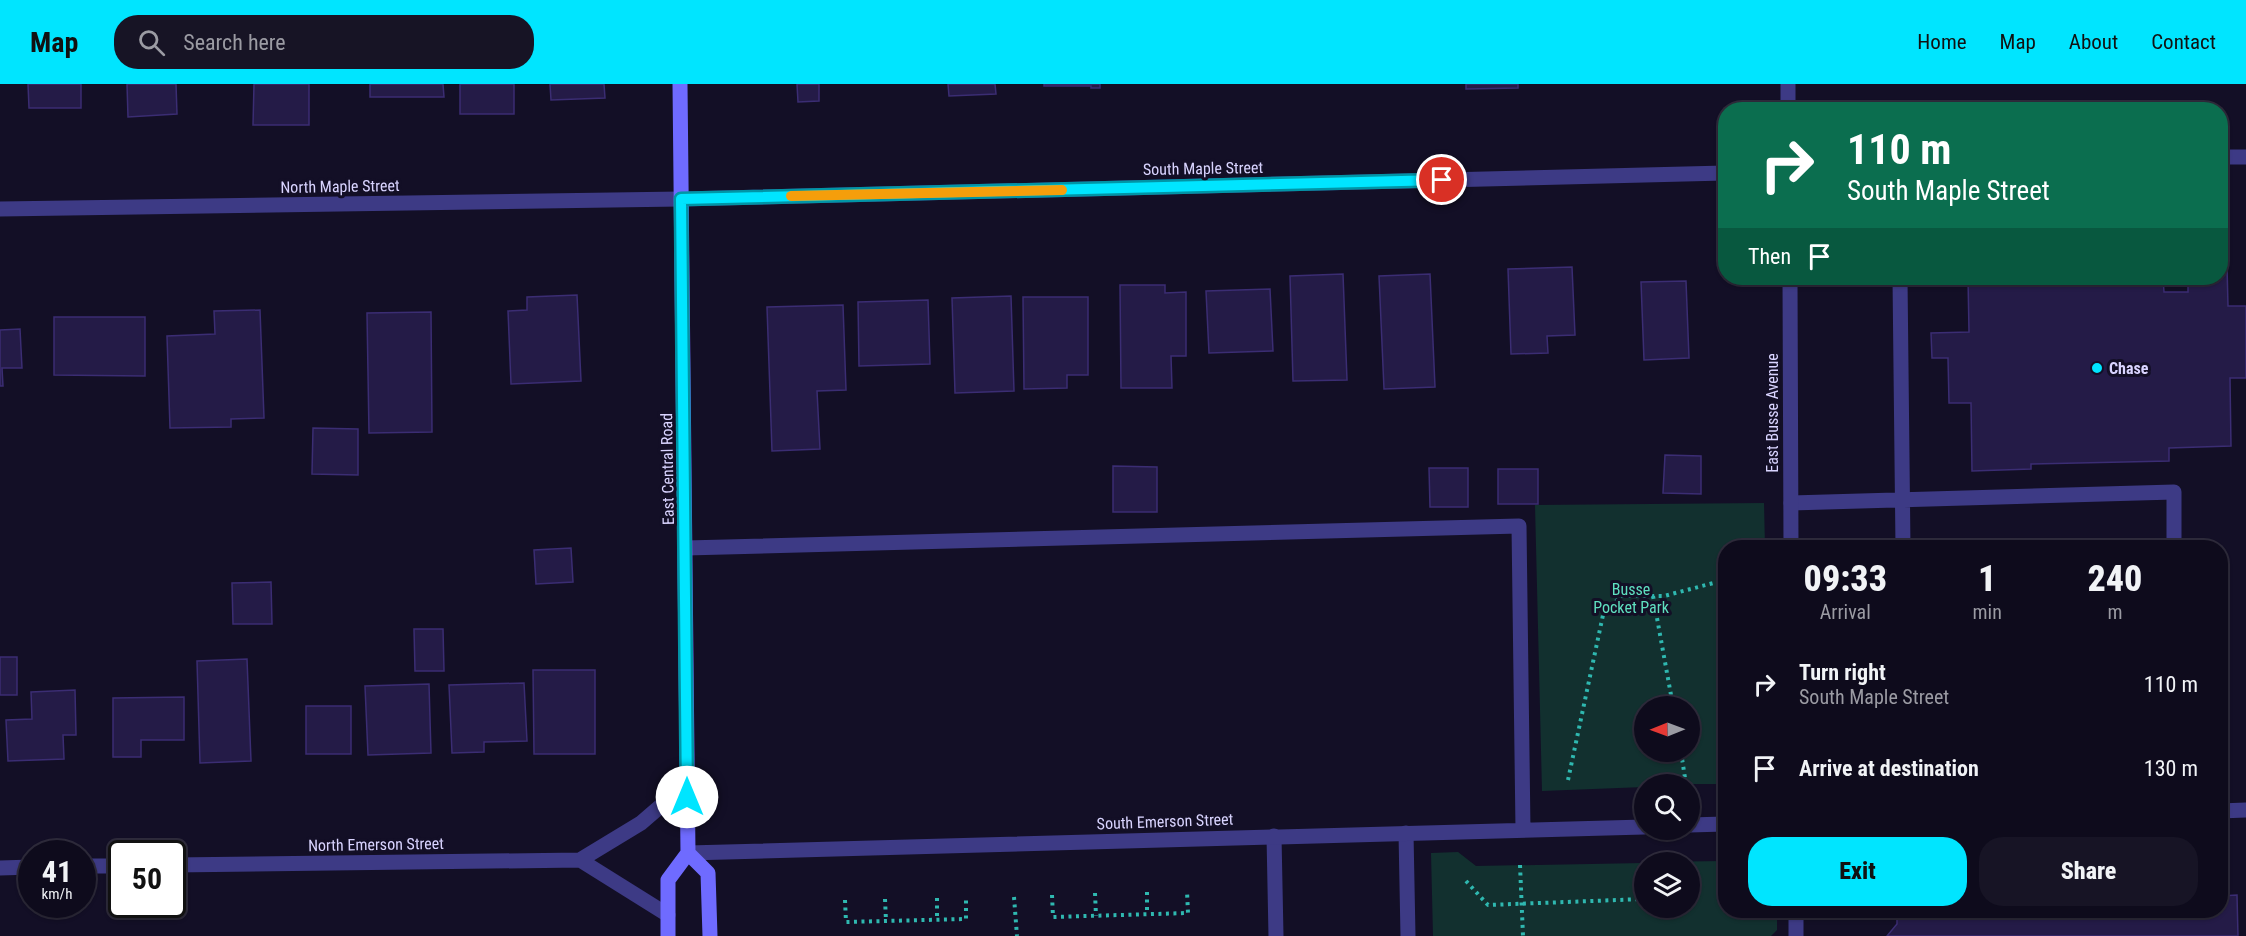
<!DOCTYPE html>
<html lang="en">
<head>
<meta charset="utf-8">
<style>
  body { margin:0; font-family:"Roboto Condensed",sans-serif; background:#171425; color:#f1f3f6; height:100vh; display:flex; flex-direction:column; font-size:22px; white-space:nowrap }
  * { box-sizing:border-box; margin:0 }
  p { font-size:20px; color:#9b9ba3 }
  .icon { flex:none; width:33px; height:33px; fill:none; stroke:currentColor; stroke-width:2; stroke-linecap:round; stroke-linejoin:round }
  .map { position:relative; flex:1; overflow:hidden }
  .side { position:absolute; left:1718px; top:456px; width:510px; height:378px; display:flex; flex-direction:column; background:#0e0b1c; border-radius:24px; box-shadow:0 2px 4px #0004,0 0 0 2px #2e2b3b }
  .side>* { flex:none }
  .top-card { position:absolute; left:1718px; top:18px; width:510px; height:183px; border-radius:24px; box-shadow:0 2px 4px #0004,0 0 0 2px #2e2b3b; background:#0b6e4f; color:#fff; overflow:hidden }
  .needle { width:39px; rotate:269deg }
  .tools { position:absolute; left:1634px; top:612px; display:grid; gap:12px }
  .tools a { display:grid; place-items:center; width:66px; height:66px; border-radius:50%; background:#0e0b1c; box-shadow:0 2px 4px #0004,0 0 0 2px #2e2b3b; font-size:30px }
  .speed { position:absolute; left:18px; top:756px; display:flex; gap:12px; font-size:30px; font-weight:700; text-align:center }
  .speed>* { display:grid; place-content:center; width:78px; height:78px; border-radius:50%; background:#0e0b1c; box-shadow:0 2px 4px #0004,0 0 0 2px #2e2b3b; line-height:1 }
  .speed small { font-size:15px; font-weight:400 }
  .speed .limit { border:3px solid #111; border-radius:9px; background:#fff; color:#111 }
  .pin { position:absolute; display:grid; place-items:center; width:51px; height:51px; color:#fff; margin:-26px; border:3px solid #fff; border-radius:50%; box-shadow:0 2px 6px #0007 }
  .me { position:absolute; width:66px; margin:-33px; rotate:0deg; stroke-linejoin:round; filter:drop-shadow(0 0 4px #0008) }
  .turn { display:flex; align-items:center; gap:21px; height:126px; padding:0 30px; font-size:27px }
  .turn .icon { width:78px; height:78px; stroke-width:2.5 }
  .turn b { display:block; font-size:42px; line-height:51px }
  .then { display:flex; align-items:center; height:57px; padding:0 30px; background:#0003; gap:12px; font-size:22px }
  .eta { display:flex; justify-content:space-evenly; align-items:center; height:102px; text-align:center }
  .eta b { font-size:36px; font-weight:800; line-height:42px }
  .primary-button { display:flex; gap:12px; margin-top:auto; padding:12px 30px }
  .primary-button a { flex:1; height:69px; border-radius:24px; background:#00e5ff; color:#111; font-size:24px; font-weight:800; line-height:69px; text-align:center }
  .primary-button a+a { background:#171425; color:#f1f3f6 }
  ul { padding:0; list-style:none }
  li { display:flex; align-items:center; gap:18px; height:84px; padding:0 30px }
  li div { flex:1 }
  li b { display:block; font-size:22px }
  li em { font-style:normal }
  header { display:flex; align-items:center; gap:36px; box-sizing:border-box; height:84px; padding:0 30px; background:#00e5ff; color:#111 }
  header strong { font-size:28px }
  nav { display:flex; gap:33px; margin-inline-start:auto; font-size:21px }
  .search { width:420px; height:54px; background:#171425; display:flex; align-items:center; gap:15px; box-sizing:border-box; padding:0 21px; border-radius:24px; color:#9b9ba3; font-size:22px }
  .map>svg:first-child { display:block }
  .green { fill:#12302f; fill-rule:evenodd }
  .building { fill:#241b47; stroke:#3b2d73; stroke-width:1.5 }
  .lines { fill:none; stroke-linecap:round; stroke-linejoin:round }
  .path { stroke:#2fb8b0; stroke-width:4; stroke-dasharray:3 4.5; stroke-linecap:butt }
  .lane { stroke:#3d3a85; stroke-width:15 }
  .street { stroke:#3d3a85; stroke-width:15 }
  .secondary { stroke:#6f6bff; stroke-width:15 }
  .route-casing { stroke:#0095a6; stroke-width:15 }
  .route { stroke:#00e5ff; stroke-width:10 }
  .slow { stroke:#f59e0b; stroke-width:10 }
  .poi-dot { fill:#00e5ff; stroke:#130f26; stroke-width:2 }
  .labels { text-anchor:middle; stroke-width:6; stroke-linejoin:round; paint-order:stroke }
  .street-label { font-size:16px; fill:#d9d4ff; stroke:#130f26 }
  .poi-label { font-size:16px; font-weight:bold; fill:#d9d4ff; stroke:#130f26; text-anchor:start }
  .park-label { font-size:16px; fill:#5fe0c0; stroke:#130f26 }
</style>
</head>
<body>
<header>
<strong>Map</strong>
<div class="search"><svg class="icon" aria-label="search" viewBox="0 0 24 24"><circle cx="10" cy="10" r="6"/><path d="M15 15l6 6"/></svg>Search here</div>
<nav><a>Home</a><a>Map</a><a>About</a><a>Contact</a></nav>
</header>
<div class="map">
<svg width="2246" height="852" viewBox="0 0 2246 852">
  <rect width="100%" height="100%" fill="#130f26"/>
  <path class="green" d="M 1764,419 L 1765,463 L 1725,464 L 1725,700 L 1644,700 L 1644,703 L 1542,707 L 1535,421 ZM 1644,622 L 1689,622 L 1689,668 L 1644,668 Z
    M 1458,768 L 1476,782 L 1644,779 L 1644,824 L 1689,824 L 1689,778 L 1649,778 L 1725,777 L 1725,826 L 1777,827 L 1777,846 L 1771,852 L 1433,852 L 1431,769 Z"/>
  <path class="building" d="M 28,0 L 81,0 L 81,24 L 29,24 Z
    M 127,0 L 176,0 L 177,30 L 128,33 Z
    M 254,0 L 309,0 L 309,41 L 253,41 Z
    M 370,0 L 443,0 L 444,13 L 370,13 Z
    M 460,0 L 514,0 L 514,30 L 460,30 Z
    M 550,0 L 604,0 L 605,14 L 551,16 Z
    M 797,0 L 819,0 L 819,17 L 798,18 Z
    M 948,0 L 995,0 L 996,10 L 949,12 Z
    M 1044,0 L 1100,0 L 1100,4 L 1091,4 L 1091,2 L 1044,2 Z
    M 1466,0 L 1518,0 L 1518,4 L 1466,5 Z
    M 2220,182 L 2227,182 L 2228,222 L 2246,222 L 2246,294 L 2230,294 L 2231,362 L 2169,364 L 2169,377 L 2031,380 L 2031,385 L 1972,387 L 1971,319 L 1949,319 L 1948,274 L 1932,274 L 1931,249 L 1969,248 L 1968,194 L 2163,194 L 2164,208 L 2188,208 L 2188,194 L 2220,194 Z
    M 1572,183 L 1575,251 L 1547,252 L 1548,269 L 1511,270 L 1508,185 Z
    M 1343,190 L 1347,296 L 1293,297 L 1290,192 Z
    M 1430,190 L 1435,303 L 1384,305 L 1379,192 Z
    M 1686,197 L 1689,274 L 1644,276 L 1641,198 Z
    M 1120,201 L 1165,201 L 1165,209 L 1186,208 L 1186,272 L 1171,272 L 1172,304 L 1121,304 Z
    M 1270,205 L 1273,267 L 1209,269 L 1206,207 Z
    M 577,211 L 581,297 L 511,300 L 508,227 L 527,226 L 527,213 Z
    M 1011,212 L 1014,307 L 955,309 L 952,214 Z
    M 1023,213 L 1088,213 L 1088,291 L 1067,291 L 1067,304 L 1024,305 Z
    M 928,216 L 930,280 L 859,282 L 858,218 Z
    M 843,221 L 846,306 L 817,307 L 820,365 L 772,367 L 767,223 Z
    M 260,226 L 264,334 L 231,335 L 231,343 L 170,344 L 167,252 L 215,250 L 214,227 Z
    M 431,228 L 432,348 L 369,349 L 367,229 Z
    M 54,233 L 145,233 L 145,292 L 54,291 Z
    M 20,245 L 22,284 L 2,284 L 3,302 L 0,302 L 0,246 Z
    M 313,344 L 358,345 L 358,391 L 312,390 Z
    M 1665,371 L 1701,372 L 1701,410 L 1663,409 Z
    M 1113,382 L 1157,383 L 1157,428 L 1113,428 Z
    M 1429,384 L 1468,384 L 1468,423 L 1430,423 Z
    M 1498,385 L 1538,385 L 1538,420 L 1498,420 Z
    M 571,464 L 573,498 L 536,500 L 534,466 Z
    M 271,498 L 272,540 L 233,540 L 232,499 Z
    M 414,545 L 443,545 L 444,587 L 415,587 Z
    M 0,573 L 17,573 L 17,611 L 0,611 Z
    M 247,575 L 251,677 L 200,679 L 197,577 Z
    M 533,586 L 595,586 L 595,670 L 534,670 Z
    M 524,599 L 527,657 L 484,658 L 484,668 L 452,669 L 449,601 Z
    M 429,600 L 431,669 L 368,671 L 365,602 Z
    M 75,606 L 76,651 L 63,651 L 64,675 L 8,677 L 6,636 L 32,635 L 31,608 Z
    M 184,613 L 184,656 L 141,656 L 141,673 L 113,673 L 113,614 Z
    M 306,622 L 351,622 L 351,670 L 306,670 Z
    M 2237,811 L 2238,852 L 1887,852 L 1897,840 L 1897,826 L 2220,826 L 2220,812 Z"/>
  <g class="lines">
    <path class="path" d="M 1653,512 L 1673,622
      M 1681,668 L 1685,694
      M 1568,696 L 1603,531 L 1621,512 L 1664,512 L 1725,496
      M 1520,781 L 1523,852
      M 1466,797 L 1488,821 L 1644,815
      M 1147,808 L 1147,830
      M 1095,809 L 1096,832
      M 1052,811 L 1053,833 L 1188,829 L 1187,807
      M 1014,813 L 1017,852
      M 1689,813 L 1691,813
      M 937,814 L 937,836
      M 885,815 L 886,837
      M 845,816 L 846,838 L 966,835 L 966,813"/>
    <path class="lane" d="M 1900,194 L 1903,464
      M 1791,419 L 2174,408 L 2174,464
      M 1406,749 L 1408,852
      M 1274,752 L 1276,852"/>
    <path class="street" d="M 1788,0 L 1788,26
      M 2220,73 L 2246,73
      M 0,125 L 681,115 L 1725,89
      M 1790,194 L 1791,464
      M 686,464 L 1519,442 L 1523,746
      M 2220,727 L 2246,726
      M 1689,741 L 1725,740
      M 688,769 L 1644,743
      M 580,776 L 668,831
      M 172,781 L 580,776 L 641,739 L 663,720 L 688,691
      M 82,782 L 122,782
      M 0,784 L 32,783
      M 1796,826 L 1796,852"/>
    <path class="secondary" d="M 688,769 L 708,789 L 710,852
      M 668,852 L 668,796 L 688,769 L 680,0"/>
  </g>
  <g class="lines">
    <defs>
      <path id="route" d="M 687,713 L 681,115 L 1442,96"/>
    </defs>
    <use href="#route" class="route-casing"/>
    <use href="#route" class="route"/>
    <path class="slow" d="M 791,112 L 1062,106"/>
  </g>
  <circle class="poi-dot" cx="2097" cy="284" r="6"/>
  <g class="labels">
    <g class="street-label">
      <text transform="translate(1203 84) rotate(-1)" y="6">South Maple Street</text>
      <text transform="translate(340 102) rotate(-1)" y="6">North Maple Street</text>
      <text transform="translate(1772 329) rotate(-90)" y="6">East Busse Avenue</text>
      <text transform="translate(667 385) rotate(-91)" y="6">East Central Road</text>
      <text transform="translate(1165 737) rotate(-2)" y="6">South Emerson Street</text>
      <text transform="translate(376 760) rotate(-1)" y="6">North Emerson Street</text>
    </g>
    <g class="poi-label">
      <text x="2109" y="290">Chase</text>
    </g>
    <g class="park-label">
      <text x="1631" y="511">Busse<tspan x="1631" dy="18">Pocket Park</tspan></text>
    </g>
  </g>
</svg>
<div class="tools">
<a><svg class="needle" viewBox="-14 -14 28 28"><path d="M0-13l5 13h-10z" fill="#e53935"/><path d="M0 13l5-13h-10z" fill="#9b9ba3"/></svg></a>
<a><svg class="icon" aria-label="search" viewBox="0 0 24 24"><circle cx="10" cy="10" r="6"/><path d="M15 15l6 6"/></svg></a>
<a><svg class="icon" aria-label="layers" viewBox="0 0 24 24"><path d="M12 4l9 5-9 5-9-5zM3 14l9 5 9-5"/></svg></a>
</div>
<div class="speed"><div>41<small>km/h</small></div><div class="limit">50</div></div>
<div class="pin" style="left:1442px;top:96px;background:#d93025"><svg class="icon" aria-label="arrive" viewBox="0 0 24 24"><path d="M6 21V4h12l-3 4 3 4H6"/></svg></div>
<svg class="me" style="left:687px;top:713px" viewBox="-20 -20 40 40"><circle r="19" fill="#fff"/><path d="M0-13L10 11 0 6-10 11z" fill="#00e5ff"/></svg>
<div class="top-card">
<div class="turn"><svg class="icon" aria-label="right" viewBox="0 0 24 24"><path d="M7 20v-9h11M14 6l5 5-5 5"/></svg><div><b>110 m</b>South Maple Street</div></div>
<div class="then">Then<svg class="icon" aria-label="arrive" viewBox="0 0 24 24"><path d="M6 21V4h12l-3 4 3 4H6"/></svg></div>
</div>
<section class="side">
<div class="eta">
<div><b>09:33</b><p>Arrival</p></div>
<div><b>1</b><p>min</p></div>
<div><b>240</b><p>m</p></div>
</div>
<ul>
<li><svg class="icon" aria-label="right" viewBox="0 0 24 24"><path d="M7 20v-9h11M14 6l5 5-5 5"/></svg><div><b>Turn right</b><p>South Maple Street</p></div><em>110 m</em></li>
<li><svg class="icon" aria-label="arrive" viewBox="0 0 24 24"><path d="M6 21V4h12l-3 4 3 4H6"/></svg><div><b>Arrive at destination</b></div><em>130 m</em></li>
</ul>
<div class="primary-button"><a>Exit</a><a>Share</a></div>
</section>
</div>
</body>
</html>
